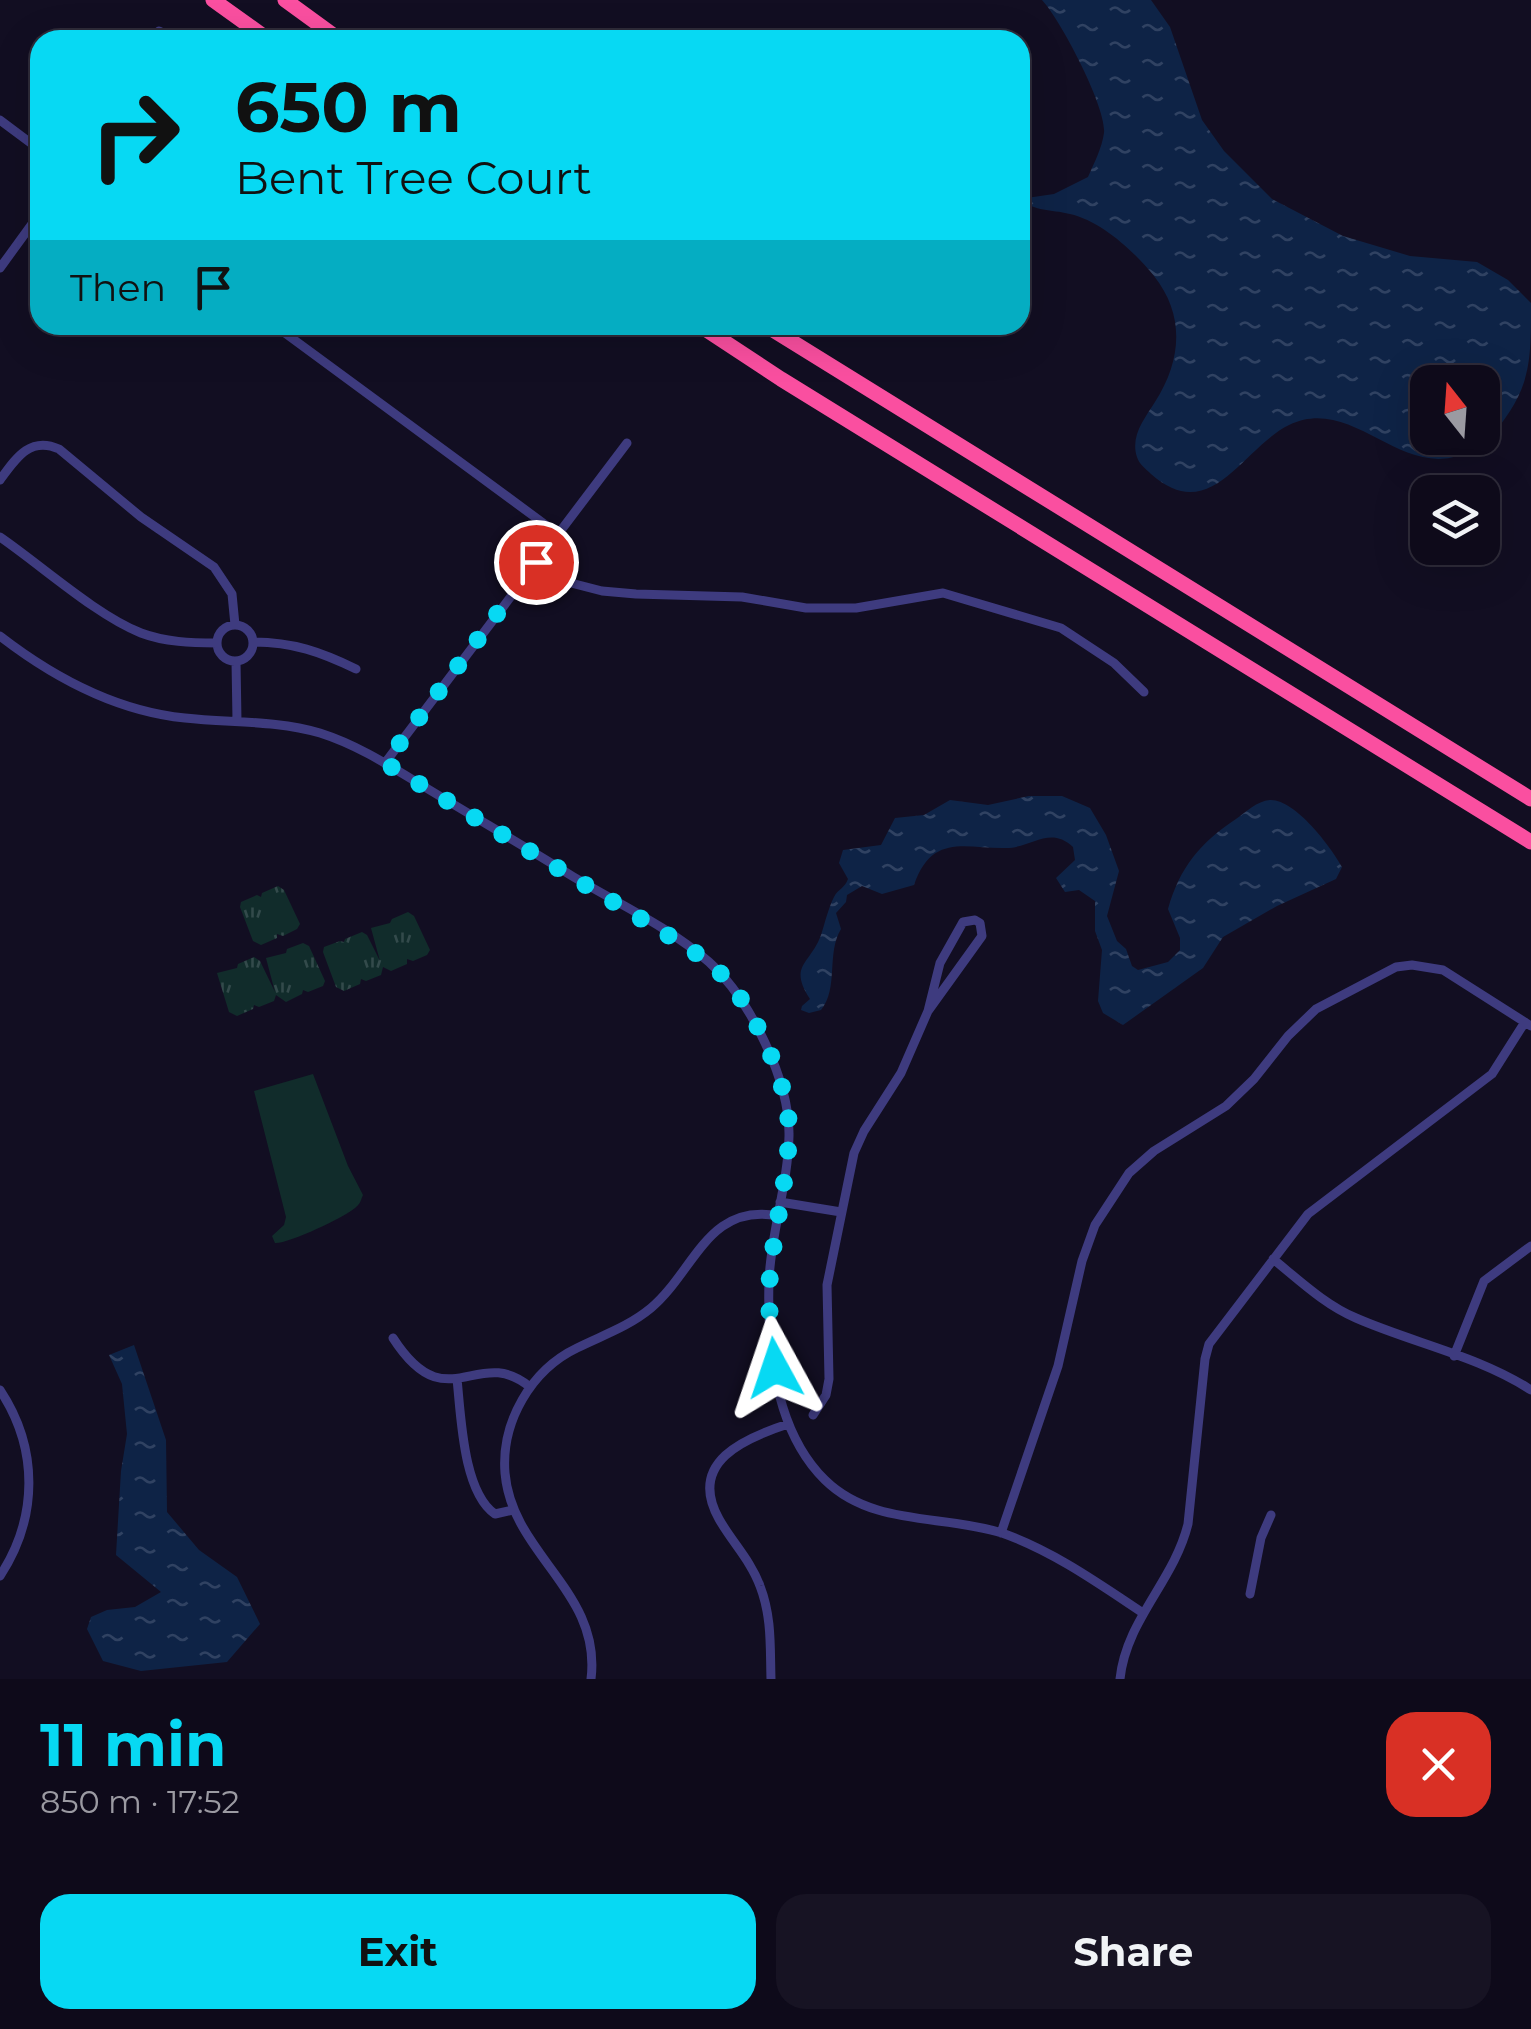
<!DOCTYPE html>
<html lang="en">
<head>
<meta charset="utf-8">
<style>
  body { margin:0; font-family:Montserrat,sans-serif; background:#171323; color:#f1f3f6; height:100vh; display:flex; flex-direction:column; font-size:38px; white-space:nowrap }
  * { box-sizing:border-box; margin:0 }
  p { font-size:32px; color:#9b9aa2 }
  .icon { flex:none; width:55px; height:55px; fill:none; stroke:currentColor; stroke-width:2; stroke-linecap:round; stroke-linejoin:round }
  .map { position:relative; height:1679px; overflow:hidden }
  .panel { display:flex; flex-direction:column; background:#0e0a1a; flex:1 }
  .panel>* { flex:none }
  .banner { position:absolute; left:30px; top:30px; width:1000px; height:305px; border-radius:30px; box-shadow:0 10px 40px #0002,0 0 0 2px #2e2b39; background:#07d9f3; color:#111; overflow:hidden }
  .needle { width:65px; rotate:343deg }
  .controls { position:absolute; left:1410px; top:365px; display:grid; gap:20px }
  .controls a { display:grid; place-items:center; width:90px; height:90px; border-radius:20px; background:#0e0a1a; box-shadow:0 10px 40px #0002,0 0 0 2px #2e2b39; font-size:50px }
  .pin { position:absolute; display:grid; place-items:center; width:85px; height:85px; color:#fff; margin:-42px; border:5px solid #fff; border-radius:50%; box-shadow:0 2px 10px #0007 }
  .me { position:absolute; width:110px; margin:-55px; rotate:355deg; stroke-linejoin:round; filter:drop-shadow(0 0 8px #0008) }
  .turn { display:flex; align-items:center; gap:35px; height:210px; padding:0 40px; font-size:45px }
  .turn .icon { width:130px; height:130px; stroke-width:2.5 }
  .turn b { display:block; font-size:70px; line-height:85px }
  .then { display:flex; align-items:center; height:95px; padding:0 40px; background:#0003; gap:20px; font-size:38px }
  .round { display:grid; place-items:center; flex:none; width:105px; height:105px; border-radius:30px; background:#171323 }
  .head { display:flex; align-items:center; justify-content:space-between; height:170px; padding:0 40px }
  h1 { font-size:60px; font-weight:700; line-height:75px; color:#07d9f3 }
  .button { display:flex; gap:20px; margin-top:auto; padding:20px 40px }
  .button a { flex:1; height:115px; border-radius:30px; background:#07d9f3; color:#111; font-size:40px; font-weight:700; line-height:115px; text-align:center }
  .button a+a { background:#171323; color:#f1f3f6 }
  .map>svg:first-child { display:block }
  .grass { fill:#112c2b }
  .park { fill:url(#park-tufts) }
  .water { fill:url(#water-ripples); fill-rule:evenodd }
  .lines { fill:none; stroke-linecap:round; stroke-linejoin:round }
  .street { stroke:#3e3b7f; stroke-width:9 }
  .highway { stroke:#fa4fa0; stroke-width:15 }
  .route { stroke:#07d9f3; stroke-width:18; stroke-dasharray:0 32.4 }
</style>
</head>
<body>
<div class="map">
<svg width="1531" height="1679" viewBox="0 0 1531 1679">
  <defs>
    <pattern id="park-tufts" width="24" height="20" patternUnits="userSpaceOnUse" patternTransform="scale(2.5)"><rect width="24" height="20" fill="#112c2b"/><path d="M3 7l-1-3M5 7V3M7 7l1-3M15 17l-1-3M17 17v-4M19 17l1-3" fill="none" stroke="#334a4b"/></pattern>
    <pattern id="water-ripples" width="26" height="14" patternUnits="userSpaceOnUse" patternTransform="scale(2.5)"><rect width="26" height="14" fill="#0e2346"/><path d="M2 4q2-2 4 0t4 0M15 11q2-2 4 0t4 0" fill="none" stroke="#304262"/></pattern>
  </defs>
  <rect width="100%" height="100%" fill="#120e22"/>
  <path class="grass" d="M 313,1074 L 348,1166 L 363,1195 C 360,1202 361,1203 355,1208 C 345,1217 288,1244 275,1243 L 272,1236 L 284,1225 L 286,1217 L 254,1091 Z"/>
  <path class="park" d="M 278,886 L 284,890 L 300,924 L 297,929 L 283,936 L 277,934 L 277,938 L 261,945 L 253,941 L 240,907 L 241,902 L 257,895 L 261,897 L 262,893 Z
    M 408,912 L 414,916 L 430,950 L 427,955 L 413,961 L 407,959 L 407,964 L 391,971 L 383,967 L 381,975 L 366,981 L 361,979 L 360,984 L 344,991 L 336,987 L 323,952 L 324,947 L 340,941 L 344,942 L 345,939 L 362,932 L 367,935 L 380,961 L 371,928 L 390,923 L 392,919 Z
    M 303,943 L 309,946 L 325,981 L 323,986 L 308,992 L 303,990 L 302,994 L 286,1002 L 276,995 L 274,1001 L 259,1007 L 254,1005 L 253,1009 L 237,1016 L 229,1012 L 217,973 L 237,968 L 238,964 L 254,957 L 260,961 L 275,992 L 266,958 L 286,953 L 287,949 Z"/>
  <path class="water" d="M 1042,0 L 1151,0 L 1170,27 L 1202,120 L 1224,151 L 1272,199 L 1343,236 L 1410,256 L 1477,262 L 1508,280 L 1531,303 C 1531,364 1531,388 1493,434 C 1414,508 1362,390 1289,425 C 1242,448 1211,527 1151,474 C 1146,469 1139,464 1137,457 C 1130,436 1145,418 1155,402 C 1182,360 1185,315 1154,276 C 1134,251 1101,221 1070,214 C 1050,209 1036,212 1020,199 L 1054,194 L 1088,177 C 1094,163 1102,148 1104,133 C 1107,108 1060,19 1042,0 ZM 1482,382 L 1482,438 L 1428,438 L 1428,382 Z
    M 1029,796 L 1062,796 L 1090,808 L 1106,835 L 1119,871 L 1107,916 L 1117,941 L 1126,949 L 1132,966 L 1138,970 L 1168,962 L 1180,950 L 1180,938 L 1168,909 C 1180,867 1200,843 1236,819 C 1246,812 1257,801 1270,800 C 1295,799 1331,847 1342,867 L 1336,879 L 1277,906 L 1223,937 L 1203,968 L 1123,1025 L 1103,1013 L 1098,1001 L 1102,950 L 1095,931 L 1095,901 L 1079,890 L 1065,892 L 1056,878 L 1075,860 L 1073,847 C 1050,825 1031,848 1006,848 C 967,849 932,832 914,885 L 882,894 L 862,886 L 847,895 L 846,902 L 836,913 L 841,929 C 826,954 839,988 821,1010 L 809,1013 L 801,1010 L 802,1006 L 810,999 C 788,965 810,965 821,935 C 825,923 828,909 834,897 C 838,889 845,888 848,879 L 839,863 L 843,850 L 881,845 L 895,818 L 924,815 L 950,800 L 988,805 Z
    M 134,1345 L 166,1440 L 167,1512 L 199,1550 L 237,1577 L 260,1624 L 227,1662 L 141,1671 L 103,1661 L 87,1629 L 91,1617 L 107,1610 L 135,1607 L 161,1592 L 116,1555 L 121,1471 L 127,1434 L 122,1384 L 109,1355 Z"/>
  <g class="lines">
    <path class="street" d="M 159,31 L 169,36 L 166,40
      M 0,120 L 40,150
      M 0,268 L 40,213
      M 274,325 L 558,534
      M 0,480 C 16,458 30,436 59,449 L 141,517 L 214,567 L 232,594 L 235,625
      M 0,537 C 42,566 96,615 141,633 C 165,642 191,643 217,643
      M 519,583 L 571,583 L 602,591 L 636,594 L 742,597 L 806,608 L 856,608 L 943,593 L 1061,628 L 1114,663 L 1144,692
      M217 643a18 18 0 1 1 36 0a18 18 0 1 1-36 0Z
      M 0,636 C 53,677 116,711 185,718 C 230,723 276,720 320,733 C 361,746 396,770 433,792 C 479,820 526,847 572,876 C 617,903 669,927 709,962 C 750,999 790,1081 789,1136 C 788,1185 771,1232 769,1280 C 767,1347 775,1431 825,1480 C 873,1527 943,1514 1002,1533 C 1053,1551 1098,1583 1143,1613
      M 253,642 C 293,642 321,652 356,669
      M 236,661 L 237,721
      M 385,763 L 627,443
      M 780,1202 L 841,1212
      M 1273,1259 C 1299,1280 1325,1305 1356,1318 C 1413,1343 1479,1356 1531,1390
      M 393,1338 C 447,1422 477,1343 530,1387
      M 1454,1356 L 1484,1281 L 1531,1246
      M 457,1379 C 461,1416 463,1492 495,1514 L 513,1510
      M 0,1390 C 39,1449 38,1518 0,1576
      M 813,1415 L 826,1395 L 829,1379 L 827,1285 L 854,1153 L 864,1131 L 901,1073 L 928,1011 L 940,963 L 963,922 L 975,920 L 980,923 L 982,936 L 928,1011
      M 1001,1533 L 1058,1366 L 1082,1261 L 1095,1225 L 1129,1173 L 1154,1151 L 1226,1106 L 1254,1079 L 1288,1036 L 1316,1009 L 1396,967 L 1412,965 L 1443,970 L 1531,1026
      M 1250,1594 L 1261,1538 L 1271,1515
      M 591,1679 C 602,1591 512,1555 505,1473 C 501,1422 531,1370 577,1348 C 603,1335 628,1327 651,1308 C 694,1272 708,1202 778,1216
      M 771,1679 C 770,1647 772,1617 760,1586 C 751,1561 732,1542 719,1519 C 687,1462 745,1438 788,1424
      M 1120,1679 C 1126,1620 1174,1581 1188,1524 L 1205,1359 L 1209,1344 L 1308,1214 L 1492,1074 L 1525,1022"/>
    <path class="highway" d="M 213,0 L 269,40
      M 285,0 L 340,40
      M 699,325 L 781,379 L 1531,842
      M 765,325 L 1531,799"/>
  </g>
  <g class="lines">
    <path class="route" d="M 536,562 L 385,763 L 676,940 C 698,954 719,968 734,989 C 762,1026 792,1093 789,1139 C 786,1185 774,1230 770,1276 C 767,1306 772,1338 775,1368"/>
  </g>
</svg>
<div class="controls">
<a><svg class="needle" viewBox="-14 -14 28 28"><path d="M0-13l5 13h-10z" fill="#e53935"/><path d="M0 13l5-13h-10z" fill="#9b9aa2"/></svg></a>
<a><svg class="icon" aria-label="layers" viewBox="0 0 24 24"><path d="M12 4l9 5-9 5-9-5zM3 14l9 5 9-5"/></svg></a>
</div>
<div class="pin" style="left:536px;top:562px;background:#d93025"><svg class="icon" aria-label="arrive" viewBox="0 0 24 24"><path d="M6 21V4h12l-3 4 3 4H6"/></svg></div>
<svg class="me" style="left:775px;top:1368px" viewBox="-20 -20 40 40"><path d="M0-17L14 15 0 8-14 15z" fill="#07d9f3" stroke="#fff" stroke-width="4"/></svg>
<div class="banner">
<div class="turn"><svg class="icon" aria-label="right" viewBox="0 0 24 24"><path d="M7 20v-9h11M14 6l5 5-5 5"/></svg><div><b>650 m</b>Bent Tree Court</div></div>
<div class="then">Then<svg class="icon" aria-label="arrive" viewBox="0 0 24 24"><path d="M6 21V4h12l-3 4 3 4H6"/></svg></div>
</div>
</div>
<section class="panel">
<div class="head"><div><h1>11 min</h1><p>850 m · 17:52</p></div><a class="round" style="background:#d93025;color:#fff"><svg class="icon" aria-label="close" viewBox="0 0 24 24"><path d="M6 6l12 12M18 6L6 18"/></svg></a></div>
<div class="button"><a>Exit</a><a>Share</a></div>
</section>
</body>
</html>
